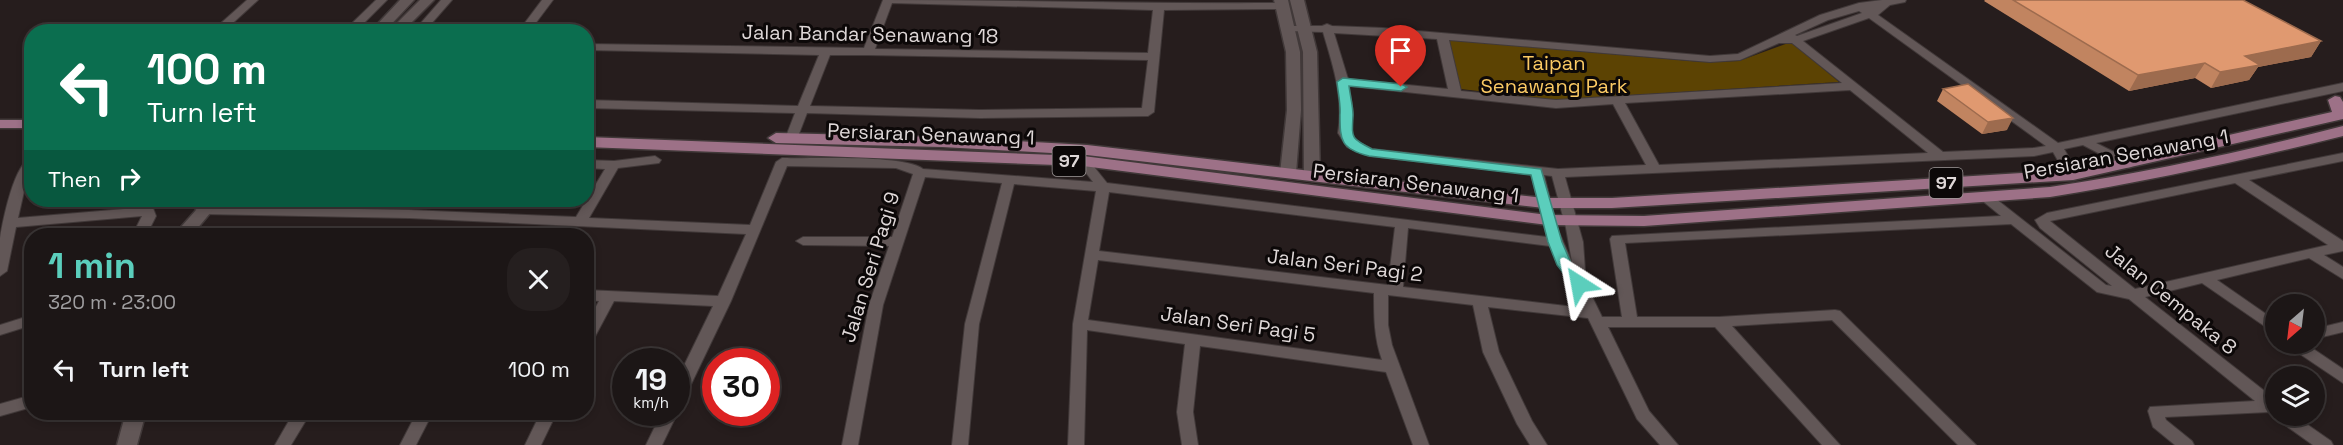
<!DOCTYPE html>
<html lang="en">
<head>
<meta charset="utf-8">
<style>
  body { margin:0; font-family:"Space Grotesk",sans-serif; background:#251f1f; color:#f1f3f6; height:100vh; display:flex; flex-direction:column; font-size:22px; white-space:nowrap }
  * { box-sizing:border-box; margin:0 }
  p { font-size:20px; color:#a09fa1 }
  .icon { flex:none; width:33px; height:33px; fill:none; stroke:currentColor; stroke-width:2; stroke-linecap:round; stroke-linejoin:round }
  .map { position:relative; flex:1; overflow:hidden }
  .side { position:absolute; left:24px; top:228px; width:570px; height:192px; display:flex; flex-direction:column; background:#1c1616; border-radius:24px; box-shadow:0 3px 9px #0003,0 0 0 2px #3a3535 }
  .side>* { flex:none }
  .banner { position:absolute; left:24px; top:24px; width:570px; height:183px; border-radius:24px; box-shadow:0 3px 9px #0003,0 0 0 2px #3a3535; background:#0b6e4f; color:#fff; overflow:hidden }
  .needle { width:39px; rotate:208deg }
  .fabs { position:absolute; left:2265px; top:294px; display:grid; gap:12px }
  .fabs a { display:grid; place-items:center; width:60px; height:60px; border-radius:50%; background:#1c1616; box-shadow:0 3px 9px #0003,0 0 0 2px #3a3535; font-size:30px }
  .speed { position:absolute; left:612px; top:348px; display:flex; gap:12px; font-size:30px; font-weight:700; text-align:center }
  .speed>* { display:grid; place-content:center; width:78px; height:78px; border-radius:50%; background:#1c1616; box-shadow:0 3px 9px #0003,0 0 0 2px #3a3535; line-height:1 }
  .speed small { font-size:15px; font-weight:400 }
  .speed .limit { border:9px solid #d22; background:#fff; color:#111 }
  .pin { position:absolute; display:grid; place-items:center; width:51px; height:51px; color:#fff; margin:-62px -26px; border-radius:50% 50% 50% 0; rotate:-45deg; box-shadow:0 0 6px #0007 }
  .pin .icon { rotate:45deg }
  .me { position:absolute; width:66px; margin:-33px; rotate:326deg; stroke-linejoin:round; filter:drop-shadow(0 0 4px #0008) }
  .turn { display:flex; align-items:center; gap:21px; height:126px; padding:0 24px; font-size:27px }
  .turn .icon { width:78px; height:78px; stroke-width:2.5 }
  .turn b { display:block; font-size:42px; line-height:51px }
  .then { display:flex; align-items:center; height:57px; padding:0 24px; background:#0003; gap:12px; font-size:22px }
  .round { display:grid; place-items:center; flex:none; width:63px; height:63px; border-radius:24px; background:#251f1f }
  .overview { display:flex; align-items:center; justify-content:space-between; height:102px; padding:0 24px }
  h1 { font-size:36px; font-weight:700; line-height:45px; color:#5bcebc }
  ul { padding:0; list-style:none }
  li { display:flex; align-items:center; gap:18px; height:78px; padding:0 24px }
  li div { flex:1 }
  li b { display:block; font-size:22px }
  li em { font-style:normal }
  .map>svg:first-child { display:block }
  .green { fill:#5c4303 }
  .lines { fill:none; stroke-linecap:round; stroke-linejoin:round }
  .minor-casing { stroke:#413939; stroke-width:2 }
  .tertiary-casing { stroke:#413939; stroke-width:3 }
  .primary-casing { stroke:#413939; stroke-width:3 }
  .minor { fill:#625757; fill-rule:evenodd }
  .tertiary { fill:#625757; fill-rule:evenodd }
  .primary { fill:#9d7187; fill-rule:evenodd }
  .wall { fill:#c18460 }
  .shaded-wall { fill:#9d6b4e }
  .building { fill:#e09970; stroke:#9d6b4e; stroke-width:1.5 }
  .route { fill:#5bcebc; stroke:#3b867a; stroke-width:1.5 }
  .labels { text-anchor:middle; stroke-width:6; stroke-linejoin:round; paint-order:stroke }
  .shield { fill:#0c0808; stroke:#9f9999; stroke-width:1.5 }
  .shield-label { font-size:18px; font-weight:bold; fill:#ded7d7 }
  .street-label { font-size:20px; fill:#ded7d7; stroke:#0c0808 }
  .park-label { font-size:20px; fill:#fbca64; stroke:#0c0808 }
</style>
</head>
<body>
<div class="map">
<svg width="2343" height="445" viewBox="0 0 2343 445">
  <rect width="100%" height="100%" fill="#261d1d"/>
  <path class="green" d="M 1449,40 L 1702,62 L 1739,61 L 1791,42 L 1839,82 L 1554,100 L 1461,89 Z"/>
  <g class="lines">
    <defs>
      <path id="minor" d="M 247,0 L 258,0 L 223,32 L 211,32 Z
        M 376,0 L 387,0 L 355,32 L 343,32 Z
        M 441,0 L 452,0 L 424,32 L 413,32 Z
        M 542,0 L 553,0 L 529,32 L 518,32 Z
        M 883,0 C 1016,0 1150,4 1283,3 L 1288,6 L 1283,9 L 1164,10 L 1154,112 L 1148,116 L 980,118 L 807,113 L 797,139 L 791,143 L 785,139 L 795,113 L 586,108 L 586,100 L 798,106 L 819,55 L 586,50 L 586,44 L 864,48 ZM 892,3 L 1153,10 L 1148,53 L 875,49 ZM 830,55 L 868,55 L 1148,60 L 1142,108 L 980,110 L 810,106 Z
        M 1882,0 L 1906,0 L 1905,2 L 1890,5 L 1878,15 L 2058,143 L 2343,83 L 2343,91 L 2096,143 L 2132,161 L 2133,164 L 2132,167 L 2127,168 L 2083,145 L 2064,149 L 2079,175 L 2073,179 L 2068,178 L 2053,152 L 2034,156 L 1565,177 L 1583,242 L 1586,284 L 1602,317 L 1622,317 L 1610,239 L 1612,236 L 2001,216 L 1979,198 L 1986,194 L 1991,195 L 2106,285 L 2112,286 L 2040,228 L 2035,220 L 2047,213 L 2343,153 L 2343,161 L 2249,180 L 2343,241 L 2343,251 L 2324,255 L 2343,267 L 2343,279 L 2309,258 L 2217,280 L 2276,321 L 2276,334 L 2202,283 L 2145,297 L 2276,400 L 2276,415 L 2269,412 L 2165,417 L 2166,420 L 2192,441 L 2194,445 L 2175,445 L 2153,427 L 2148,411 L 2150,407 L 2255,401 L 2129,299 L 2097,292 L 2011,224 L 1625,243 L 1637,317 L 1719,317 L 1835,310 L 1840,311 L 1976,445 L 1958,445 L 1832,320 L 1732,326 L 1840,445 L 1822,445 L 1715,327 L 1608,327 L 1649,411 L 1678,445 L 1660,445 L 1637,419 L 1588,318 L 1488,307 L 1499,352 L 1532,421 L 1547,445 L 1530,445 L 1517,424 L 1483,352 L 1473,305 L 1388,295 L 1388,325 L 1392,345 L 1429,445 L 1413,445 L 1386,372 L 1200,346 L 1193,412 L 1198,445 L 1182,445 L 1177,412 L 1185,344 L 1087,330 L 1084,445 L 1068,445 L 1073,324 L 1096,191 L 1014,184 L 979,324 L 968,445 L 952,445 L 965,324 L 1002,183 L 925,177 L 883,305 L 858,445 L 842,445 L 869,305 L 889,246 L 803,245 L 796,241 L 803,237 L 892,237 L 913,174 L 896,168 L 787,166 L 731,301 L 684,399 L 682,403 L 676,405 L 676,382 L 713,306 L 614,301 L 591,344 L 586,345 L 586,325 L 599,301 L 586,300 L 586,290 L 718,296 L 746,234 L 409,218 L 202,214 L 195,210 L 202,206 L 409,210 L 576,217 L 605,169 L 586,168 L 586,160 L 614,161 L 655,156 L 661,160 L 659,163 L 618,168 L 589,218 L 750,225 L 776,162 L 782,158 C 811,159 904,154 923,169 L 1093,182 L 1077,161 L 1083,157 L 1087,158 L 1107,183 L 1547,237 L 1531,174 L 1369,156 L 1347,147 L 1338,133 C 1344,98 1333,66 1323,32 L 1288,31 L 1282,28 L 1284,26 L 1322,26 L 1327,24 L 1332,26 L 1383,28 L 1710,56 L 1738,54 L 1820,15 L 1859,3 ZM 1859,11 L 1862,13 L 1797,36 L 1795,35 L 1828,20 ZM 1869,18 L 2046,146 L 2034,148 L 1943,152 L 1803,41 ZM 1334,33 L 1437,39 L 1448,89 L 1348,79 ZM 1449,40 L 1710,62 L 1740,60 L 1779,43 L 1792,43 L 1842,83 L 1556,100 L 1461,91 ZM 1349,86 L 1556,108 L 1613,104 L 1646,165 L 1558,169 L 1372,149 L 1356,141 L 1350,133 L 1353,114 ZM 1850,90 L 1928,153 L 1659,165 L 1625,103 ZM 1544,175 L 1552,176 L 1566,228 L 1572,262 L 1558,230 ZM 2235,183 L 2328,245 L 2135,289 L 2050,221 ZM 1109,192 L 1395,227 L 1388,285 L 1099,251 ZM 1408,228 L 1550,246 L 1583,308 L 1403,287 ZM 1098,260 L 1374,293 C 1374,317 1374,338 1382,360 L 1088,320 Z
        M 32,157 L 32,174 L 25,187 L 18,218 L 148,207 L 153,208 L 156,216 L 146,236 L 132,236 L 142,216 L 16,227 L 7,271 L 0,276 C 0,263 0,250 0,238 C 3,220 14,163 32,157 Z
        M 32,315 L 32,325 L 0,335 L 0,325 Z
        M 2343,322 L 2343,332 L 2314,339 L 2314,329 Z
        M 2288,344 L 2306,344 L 2343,369 L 2343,383 L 2291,348 Z
        M 32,395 L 32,407 L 0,416 L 0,404 Z
        M 676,409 L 678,412 L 662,445 L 646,445 L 662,412 L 676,412 Z
        M 294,412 L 311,412 L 291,445 L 275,445 Z
        M 417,412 L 433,412 L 416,445 L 400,445 Z
        M 541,412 L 557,412 L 541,445 L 525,445 Z
        M 2276,416 L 2295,416 L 2331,441 L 2333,445 L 2313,445 L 2278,420 Z"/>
      <path id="tertiary" d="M 400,0 L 414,0 L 384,32 L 370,32 Z
        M 420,0 L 434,0 L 402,32 L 388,32 Z
        M 1274,0 L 1288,0 L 1300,52 L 1301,110 L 1296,173 L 1288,178 L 1280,173 L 1287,110 L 1286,52 Z
        M 1290,0 L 1304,0 L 1317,52 L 1320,176 L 1312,181 L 1304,176 L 1303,52 Z
        M 205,200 L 221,200 L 191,236 L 173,236 Z
        M 126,412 L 146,412 L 137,445 L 117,445 Z"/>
      <path id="primary" d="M 2335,96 L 2340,97 L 2343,102 L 2343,119 L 2073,180 L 1612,208 L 1544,208 L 1087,155 L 942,147 L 776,143 L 768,138 L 776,133 L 942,137 L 1087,145 L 1544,198 L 1612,198 L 2073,170 L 2332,112 L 2328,100 Z
        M 0,120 L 32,120 L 32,128 L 0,128 Z
        M 2343,126 L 2343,136 C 2246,160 2149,181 2050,197 L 1644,226 L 1548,225 L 1083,166 L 586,147 L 586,137 L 1083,156 L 1548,215 L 1644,216 L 2050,187 C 2149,172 2246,151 2343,126 Z"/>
    </defs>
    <use href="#minor" class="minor-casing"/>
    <use href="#tertiary" class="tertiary-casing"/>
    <use href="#primary" class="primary-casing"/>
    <use href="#minor" class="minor"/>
    <use href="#tertiary" class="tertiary"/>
    <use href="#primary" class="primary"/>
  </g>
  <path class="wall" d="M 1985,0 L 2243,0 L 2321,41 L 2311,57 L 2258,67 L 2249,80 L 2211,88 L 2195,78 L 2129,91 L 1984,1 Z
    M 1943,89 L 2007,130 L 1982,134 L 1937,101 Z"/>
  <path class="shaded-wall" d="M 2321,41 L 2311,57 L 2258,67 L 2249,80 L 2211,88 L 2220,72 L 2245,56 Z
    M 2205,63 L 2195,78 L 2129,91 L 2138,75 Z
    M 2013,118 L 2007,130 L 1982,134 L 1988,122 Z"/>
  <path class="building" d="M 2013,0 L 2243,0 L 2321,41 L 2245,56 L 2260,65 L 2220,72 L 2205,63 L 2138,75 Z
    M 1968,84 L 2013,118 L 1988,122 L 1943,89 Z"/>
  <path class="route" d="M 1343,78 L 1401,84 L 1407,87 L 1401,91 L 1349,86 C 1350,95 1353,106 1353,115 C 1352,138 1350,138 1372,149 L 1541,169 L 1562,242 L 1571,263 L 1586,284 L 1584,287 L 1574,287 L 1557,265 L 1548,242 L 1531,175 L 1369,156 C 1341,149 1340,141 1340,115 C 1341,104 1338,93 1337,82 Z"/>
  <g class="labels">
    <g class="shield">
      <rect x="1052.5" y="146" width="33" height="30" rx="4.5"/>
      <rect x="1929.5" y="168" width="33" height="30" rx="4.5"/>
    </g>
    <g class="shield-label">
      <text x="1069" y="167">97</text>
      <text x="1946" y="189">97</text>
    </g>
    <g class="street-label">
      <text transform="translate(870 34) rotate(1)" y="7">Jalan Bandar Senawang 18</text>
      <text transform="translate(931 134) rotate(2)" y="7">Persiaran Senawang 1</text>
      <text transform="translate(2126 154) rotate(-10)" y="7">Persiaran Senawang 1</text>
      <text transform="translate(1416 183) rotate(7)" y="7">Persiaran Senawang 1</text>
      <text transform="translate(1345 265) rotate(7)" y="7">Jalan Seri Pagi 2</text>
      <text transform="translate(870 267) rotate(-73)" y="7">Jalan Seri Pagi 9</text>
      <text transform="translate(2171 299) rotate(39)" y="7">Jalan Cempaka 8</text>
      <text transform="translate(1238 324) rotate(8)" y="7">Jalan Seri Pagi 5</text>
    </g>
    <g class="park-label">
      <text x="1554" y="70">Taipan<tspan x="1554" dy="23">Senawang Park</tspan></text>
    </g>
  </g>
</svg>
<div class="fabs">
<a><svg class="needle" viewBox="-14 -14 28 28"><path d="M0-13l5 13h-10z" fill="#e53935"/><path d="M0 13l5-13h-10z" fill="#a09fa1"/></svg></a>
<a><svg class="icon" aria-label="layers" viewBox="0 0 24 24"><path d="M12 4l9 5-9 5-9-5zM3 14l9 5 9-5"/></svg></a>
</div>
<div class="speed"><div>19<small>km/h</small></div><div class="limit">30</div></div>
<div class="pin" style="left:1401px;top:87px;background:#d93025"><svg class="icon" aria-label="arrive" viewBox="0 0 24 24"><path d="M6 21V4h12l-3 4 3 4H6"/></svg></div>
<svg class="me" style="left:1579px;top:284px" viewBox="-20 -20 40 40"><path d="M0-17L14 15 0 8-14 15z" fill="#5bcebc" stroke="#fff" stroke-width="4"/></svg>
<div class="banner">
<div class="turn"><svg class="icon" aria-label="left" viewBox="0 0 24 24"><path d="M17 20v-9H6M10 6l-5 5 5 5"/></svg><div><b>100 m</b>Turn left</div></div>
<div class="then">Then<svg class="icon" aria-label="right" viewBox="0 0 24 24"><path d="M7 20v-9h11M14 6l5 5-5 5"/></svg></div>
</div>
<section class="side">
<div class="overview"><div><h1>1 min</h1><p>320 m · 23:00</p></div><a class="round"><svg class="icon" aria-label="close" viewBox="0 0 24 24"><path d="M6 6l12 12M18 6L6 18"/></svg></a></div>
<ul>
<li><svg class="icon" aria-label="left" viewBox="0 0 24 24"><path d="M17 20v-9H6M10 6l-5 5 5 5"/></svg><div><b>Turn left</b></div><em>100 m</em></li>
</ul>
</section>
</div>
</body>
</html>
